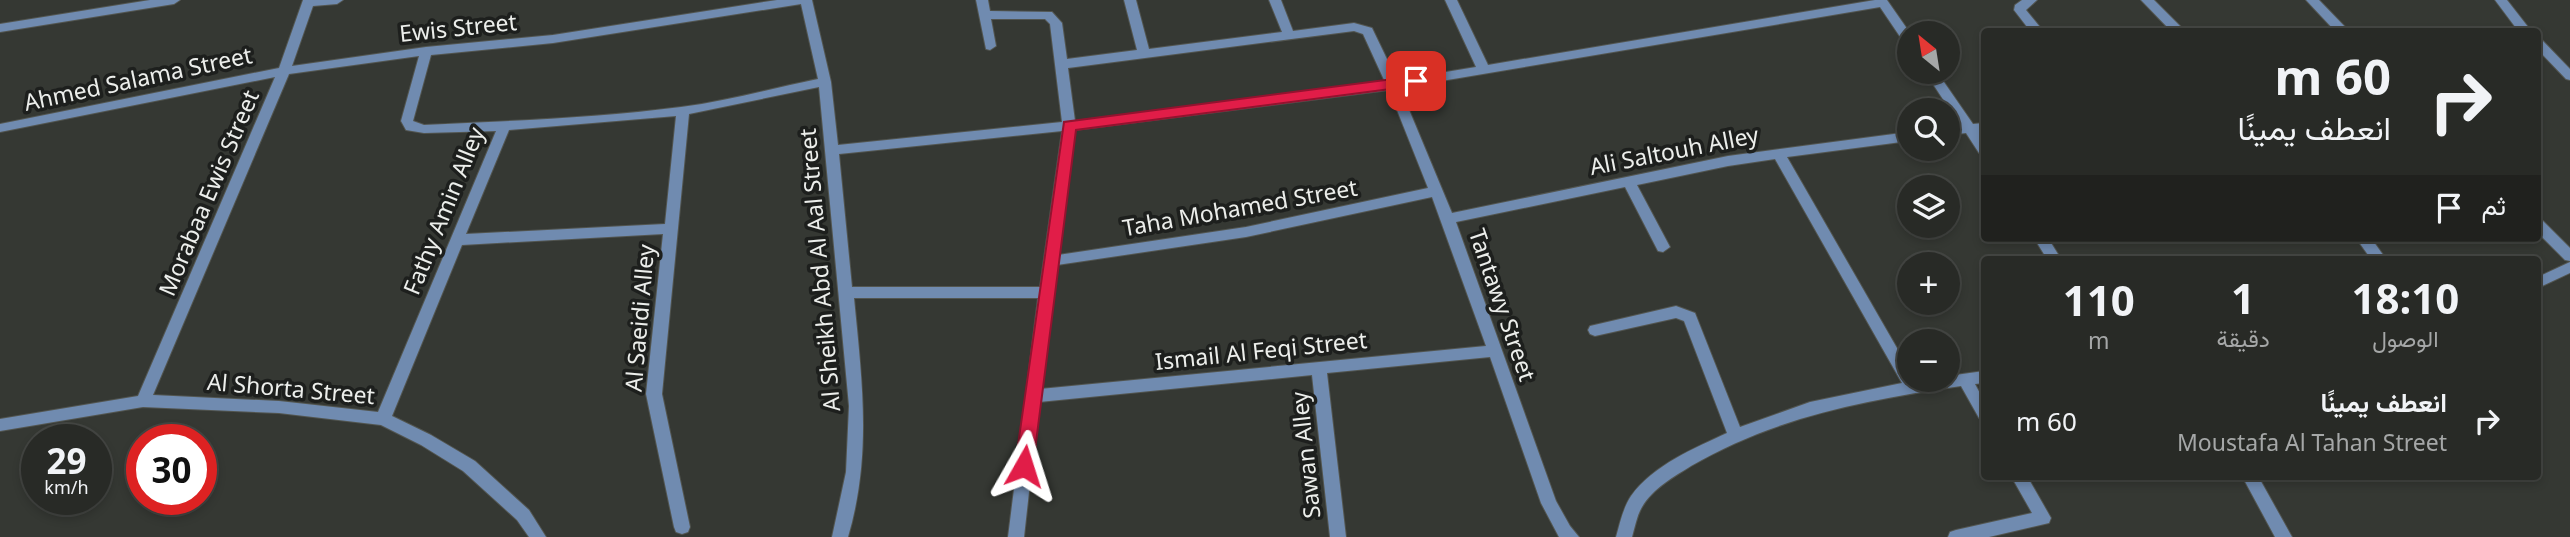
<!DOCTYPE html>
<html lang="ar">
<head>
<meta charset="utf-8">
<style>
  body { margin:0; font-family:"Noto Sans",Vazirmatn,sans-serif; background:#30322e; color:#f1f3f6; direction:rtl; height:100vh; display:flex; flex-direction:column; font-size:26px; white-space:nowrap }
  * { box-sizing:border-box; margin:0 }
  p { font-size:23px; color:#a5a7a7 }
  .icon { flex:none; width:38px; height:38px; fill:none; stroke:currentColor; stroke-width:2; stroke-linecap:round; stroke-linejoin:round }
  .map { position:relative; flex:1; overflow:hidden; direction:ltr }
  .details { position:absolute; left:1981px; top:256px; width:560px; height:224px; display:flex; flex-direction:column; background:#282a26; border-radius:7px; box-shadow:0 4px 10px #0003,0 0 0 2px #444643; direction:rtl }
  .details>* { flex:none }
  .banner { position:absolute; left:1981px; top:28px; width:560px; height:214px; border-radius:7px; box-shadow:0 4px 10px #0003,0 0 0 2px #444643; direction:rtl; background:#282a26; color:#f1f3f6; overflow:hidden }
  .needle { width:46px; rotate:330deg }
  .tools { position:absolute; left:1897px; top:21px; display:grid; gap:14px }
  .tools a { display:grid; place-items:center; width:63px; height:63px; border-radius:50%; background:#282a26; box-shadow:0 4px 10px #0003,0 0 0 2px #444643; font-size:35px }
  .speed { position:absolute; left:21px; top:424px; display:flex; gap:14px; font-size:35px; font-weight:700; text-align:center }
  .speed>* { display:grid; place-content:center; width:91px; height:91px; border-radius:50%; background:#282a26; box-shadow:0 4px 10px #0003,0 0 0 2px #444643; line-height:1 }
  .speed small { font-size:18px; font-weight:400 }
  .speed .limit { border:10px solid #d22; background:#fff; color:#111 }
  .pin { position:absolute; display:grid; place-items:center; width:60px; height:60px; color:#fff; margin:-30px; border-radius:14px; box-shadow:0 4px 10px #0006 }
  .me { position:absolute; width:77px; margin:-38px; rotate:6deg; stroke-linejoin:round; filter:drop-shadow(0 0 5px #0008) }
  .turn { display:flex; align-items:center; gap:24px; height:147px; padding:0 35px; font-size:32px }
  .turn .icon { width:91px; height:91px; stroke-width:2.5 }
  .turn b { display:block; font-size:49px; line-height:60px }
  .then { display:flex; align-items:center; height:66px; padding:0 35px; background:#0003; gap:14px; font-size:26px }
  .eta { display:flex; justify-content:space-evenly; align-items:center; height:119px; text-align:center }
  .eta b { font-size:42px; font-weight:700; line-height:49px }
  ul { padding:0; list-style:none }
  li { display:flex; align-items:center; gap:21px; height:91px; padding:0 35px }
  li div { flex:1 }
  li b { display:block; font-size:26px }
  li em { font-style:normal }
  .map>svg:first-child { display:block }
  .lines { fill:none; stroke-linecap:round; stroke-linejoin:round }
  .street-casing { stroke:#525550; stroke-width:2 }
  .street { fill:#708bb0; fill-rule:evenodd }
  .route { fill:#e11d48; stroke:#92132f; stroke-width:2 }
  .labels { text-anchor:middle; stroke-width:7; stroke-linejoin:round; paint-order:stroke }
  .street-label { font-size:23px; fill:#eceeeb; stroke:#1d1f1d }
</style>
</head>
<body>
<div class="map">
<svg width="2570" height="537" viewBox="0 0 2570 537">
  <rect width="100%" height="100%" fill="#353833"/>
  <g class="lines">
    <defs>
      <path id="street" d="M 150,0 L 180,0 L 174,4 L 0,32 L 0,24 Z
        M 303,0 L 343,0 L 337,4 L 313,6 L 292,66 L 426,47 L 553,35 L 777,0 L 812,0 L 831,82 L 838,145 L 1062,122 L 1050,24 L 1045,19 L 991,19 L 996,46 L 990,50 L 986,49 L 976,0 L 988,0 L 990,11 L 1052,12 L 1062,23 L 1067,59 L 1137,50 L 1124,0 L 1136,0 L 1149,49 L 1282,32 L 1269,0 L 1281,0 L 1293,31 L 1354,23 L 1372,28 L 1397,80 L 1476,67 L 1445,0 L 1457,0 L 1488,65 L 1875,0 L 1887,0 L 1910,33 L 1909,45 L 1905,44 L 1880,7 L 1400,88 L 1452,213 L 1728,156 L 1909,132 L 1909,141 L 1787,157 L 1909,369 L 1909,380 L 1948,380 L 1948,376 L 1984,371 L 1984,383 L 1975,384 L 1984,401 L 1984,420 L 1979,418 L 1961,386 C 1866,400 1775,417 1691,466 C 1675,476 1652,489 1642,507 C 1637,515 1635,527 1632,537 L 1616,537 C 1620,523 1623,508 1631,496 C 1653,465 1695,448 1727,433 L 1684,321 L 1676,318 L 1595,336 L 1590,334 L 1588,330 L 1590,326 L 1676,306 L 1695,313 L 1740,427 L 1810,402 L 1902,383 L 1775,159 L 1728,166 L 1637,185 L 1670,247 L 1663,252 L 1658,251 L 1625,187 L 1456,222 L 1556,501 L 1570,526 L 1579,537 L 1559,537 L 1541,503 L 1490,357 L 1327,373 L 1346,537 L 1330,537 L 1312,375 L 1039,402 L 1024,537 L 1008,537 L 1038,298 L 854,298 C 862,381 872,455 848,537 L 832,537 L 846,472 L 849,406 L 819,87 L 689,114 L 662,394 L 690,527 L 688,532 L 682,534 L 676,532 L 674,527 L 646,394 L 663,234 L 462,245 L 392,416 L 431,435 L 475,461 L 529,510 L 546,537 L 529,537 L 517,520 L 463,471 L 421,445 L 381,425 L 279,413 L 143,407 L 0,431 L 0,419 L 138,396 L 275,77 L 0,132 L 0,124 L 279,68 ZM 801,4 L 818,79 C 773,88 727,101 681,107 C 596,118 510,121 424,125 L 413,121 L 431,55 L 553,43 ZM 1354,31 L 1363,34 L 1385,82 L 1075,121 L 1068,68 ZM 419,56 L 401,121 L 406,130 L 424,133 L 496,131 L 378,412 L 279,401 L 153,395 L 289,74 ZM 1389,90 L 1428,188 L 1246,227 L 1058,255 L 1075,130 ZM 676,116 L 665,224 L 466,234 L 509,130 ZM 1062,131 L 1040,287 L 852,287 L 839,154 ZM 1432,197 L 1486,346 L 1040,389 L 1057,265 L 1246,237 Z
        M 2022,0 L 2037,0 L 2026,10 L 2044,32 L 2031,32 L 2014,10 L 2015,5 Z
        M 2141,0 L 2154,0 L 2186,32 L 2172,32 Z
        M 2306,0 L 2319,0 L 2350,32 L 2336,32 Z
        M 2495,0 L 2507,0 L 2532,32 L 2519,32 Z
        M 2538,39 L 2542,40 L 2570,69 L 2570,80 L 2566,79 L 2538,50 Z
        M 1925,72 L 1937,72 L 1973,124 L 1984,123 L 1984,131 L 1979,132 L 1984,141 L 1984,154 L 1979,153 L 1966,133 L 1948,135 L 1948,127 L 1960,125 Z
        M 2538,220 L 2543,221 L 2570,248 L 2570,261 L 2565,260 L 2538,233 Z
        M 2034,238 L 2048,238 L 2061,259 L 2047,259 Z
        M 2356,238 L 2371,238 L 2386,259 L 2371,259 Z
        M 2570,262 L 2570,273 L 2538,288 L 2538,277 Z
        M 2011,476 L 2027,476 L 2051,518 L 2049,523 L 1989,537 L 1948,537 L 1950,532 L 1956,530 L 2032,513 Z
        M 2242,476 L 2258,476 L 2292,537 L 2275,537 Z"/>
    </defs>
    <use href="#street" class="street-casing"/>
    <use href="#street" class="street"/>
  </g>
  <path class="route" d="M 1416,76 L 1421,78 L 1421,85 L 1076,130 L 1033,466 L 1030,472 L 1024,474 L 1018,472 L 1015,466 L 1064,122 Z"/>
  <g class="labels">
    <g class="street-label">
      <text transform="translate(458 28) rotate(-6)" y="8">Ewis Street</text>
      <text transform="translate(138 79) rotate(-12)" y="8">Ahmed Salama Street</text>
      <text transform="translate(1674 151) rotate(-11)" y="8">Ali Saltouh Alley</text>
      <text transform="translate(209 193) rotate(-67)" y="8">Morabaa Ewis Street</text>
      <text transform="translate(1240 208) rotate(-10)" y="8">Taha Mohamed Street</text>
      <text transform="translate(444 211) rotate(-68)" y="8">Fathy Amin Alley</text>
      <text transform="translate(820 270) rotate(-95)" y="8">Al Sheikh Abd Al Aal Street</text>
      <text transform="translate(1502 305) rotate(71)" y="8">Tantawy Street</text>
      <text transform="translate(640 318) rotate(-85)" y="8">Al Saeidi Alley</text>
      <text transform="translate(1261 351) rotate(-6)" y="8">Ismail Al Feqi Street</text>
      <text transform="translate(291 389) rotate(5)" y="8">Al Shorta Street</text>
      <text transform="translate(1306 455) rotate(-96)" y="8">Sawan Alley</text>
    </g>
  </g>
</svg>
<div class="tools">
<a><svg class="needle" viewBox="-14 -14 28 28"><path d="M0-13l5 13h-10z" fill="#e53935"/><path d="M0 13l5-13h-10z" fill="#a5a7a7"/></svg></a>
<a><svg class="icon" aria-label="search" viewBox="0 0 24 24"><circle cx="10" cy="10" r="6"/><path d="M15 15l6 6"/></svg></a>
<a><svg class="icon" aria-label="layers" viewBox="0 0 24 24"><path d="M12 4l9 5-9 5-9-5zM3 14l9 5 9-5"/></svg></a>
<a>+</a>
<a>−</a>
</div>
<div class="speed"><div>29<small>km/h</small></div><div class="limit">30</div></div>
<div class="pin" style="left:1416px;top:81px;background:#d93025"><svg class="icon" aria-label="arrive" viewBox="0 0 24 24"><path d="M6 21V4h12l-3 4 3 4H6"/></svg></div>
<svg class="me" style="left:1024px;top:466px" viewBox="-20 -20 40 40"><path d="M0-17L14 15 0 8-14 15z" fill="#e11d48" stroke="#fff" stroke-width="4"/></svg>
<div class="banner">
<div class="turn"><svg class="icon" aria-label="right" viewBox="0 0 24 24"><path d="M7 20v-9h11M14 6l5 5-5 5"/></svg><div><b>60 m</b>انعطف يمينًا</div></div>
<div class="then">ثم<svg class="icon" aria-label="arrive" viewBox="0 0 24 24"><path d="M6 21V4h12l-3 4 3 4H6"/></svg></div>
</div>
<section class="details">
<div class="eta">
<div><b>18:10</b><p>الوصول</p></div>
<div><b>1</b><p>دقيقة</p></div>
<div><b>110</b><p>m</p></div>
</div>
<ul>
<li><svg class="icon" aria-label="right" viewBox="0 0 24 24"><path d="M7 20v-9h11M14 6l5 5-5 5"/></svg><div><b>انعطف يمينًا</b><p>Moustafa Al Tahan Street</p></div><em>60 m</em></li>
</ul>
</section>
</div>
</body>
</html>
